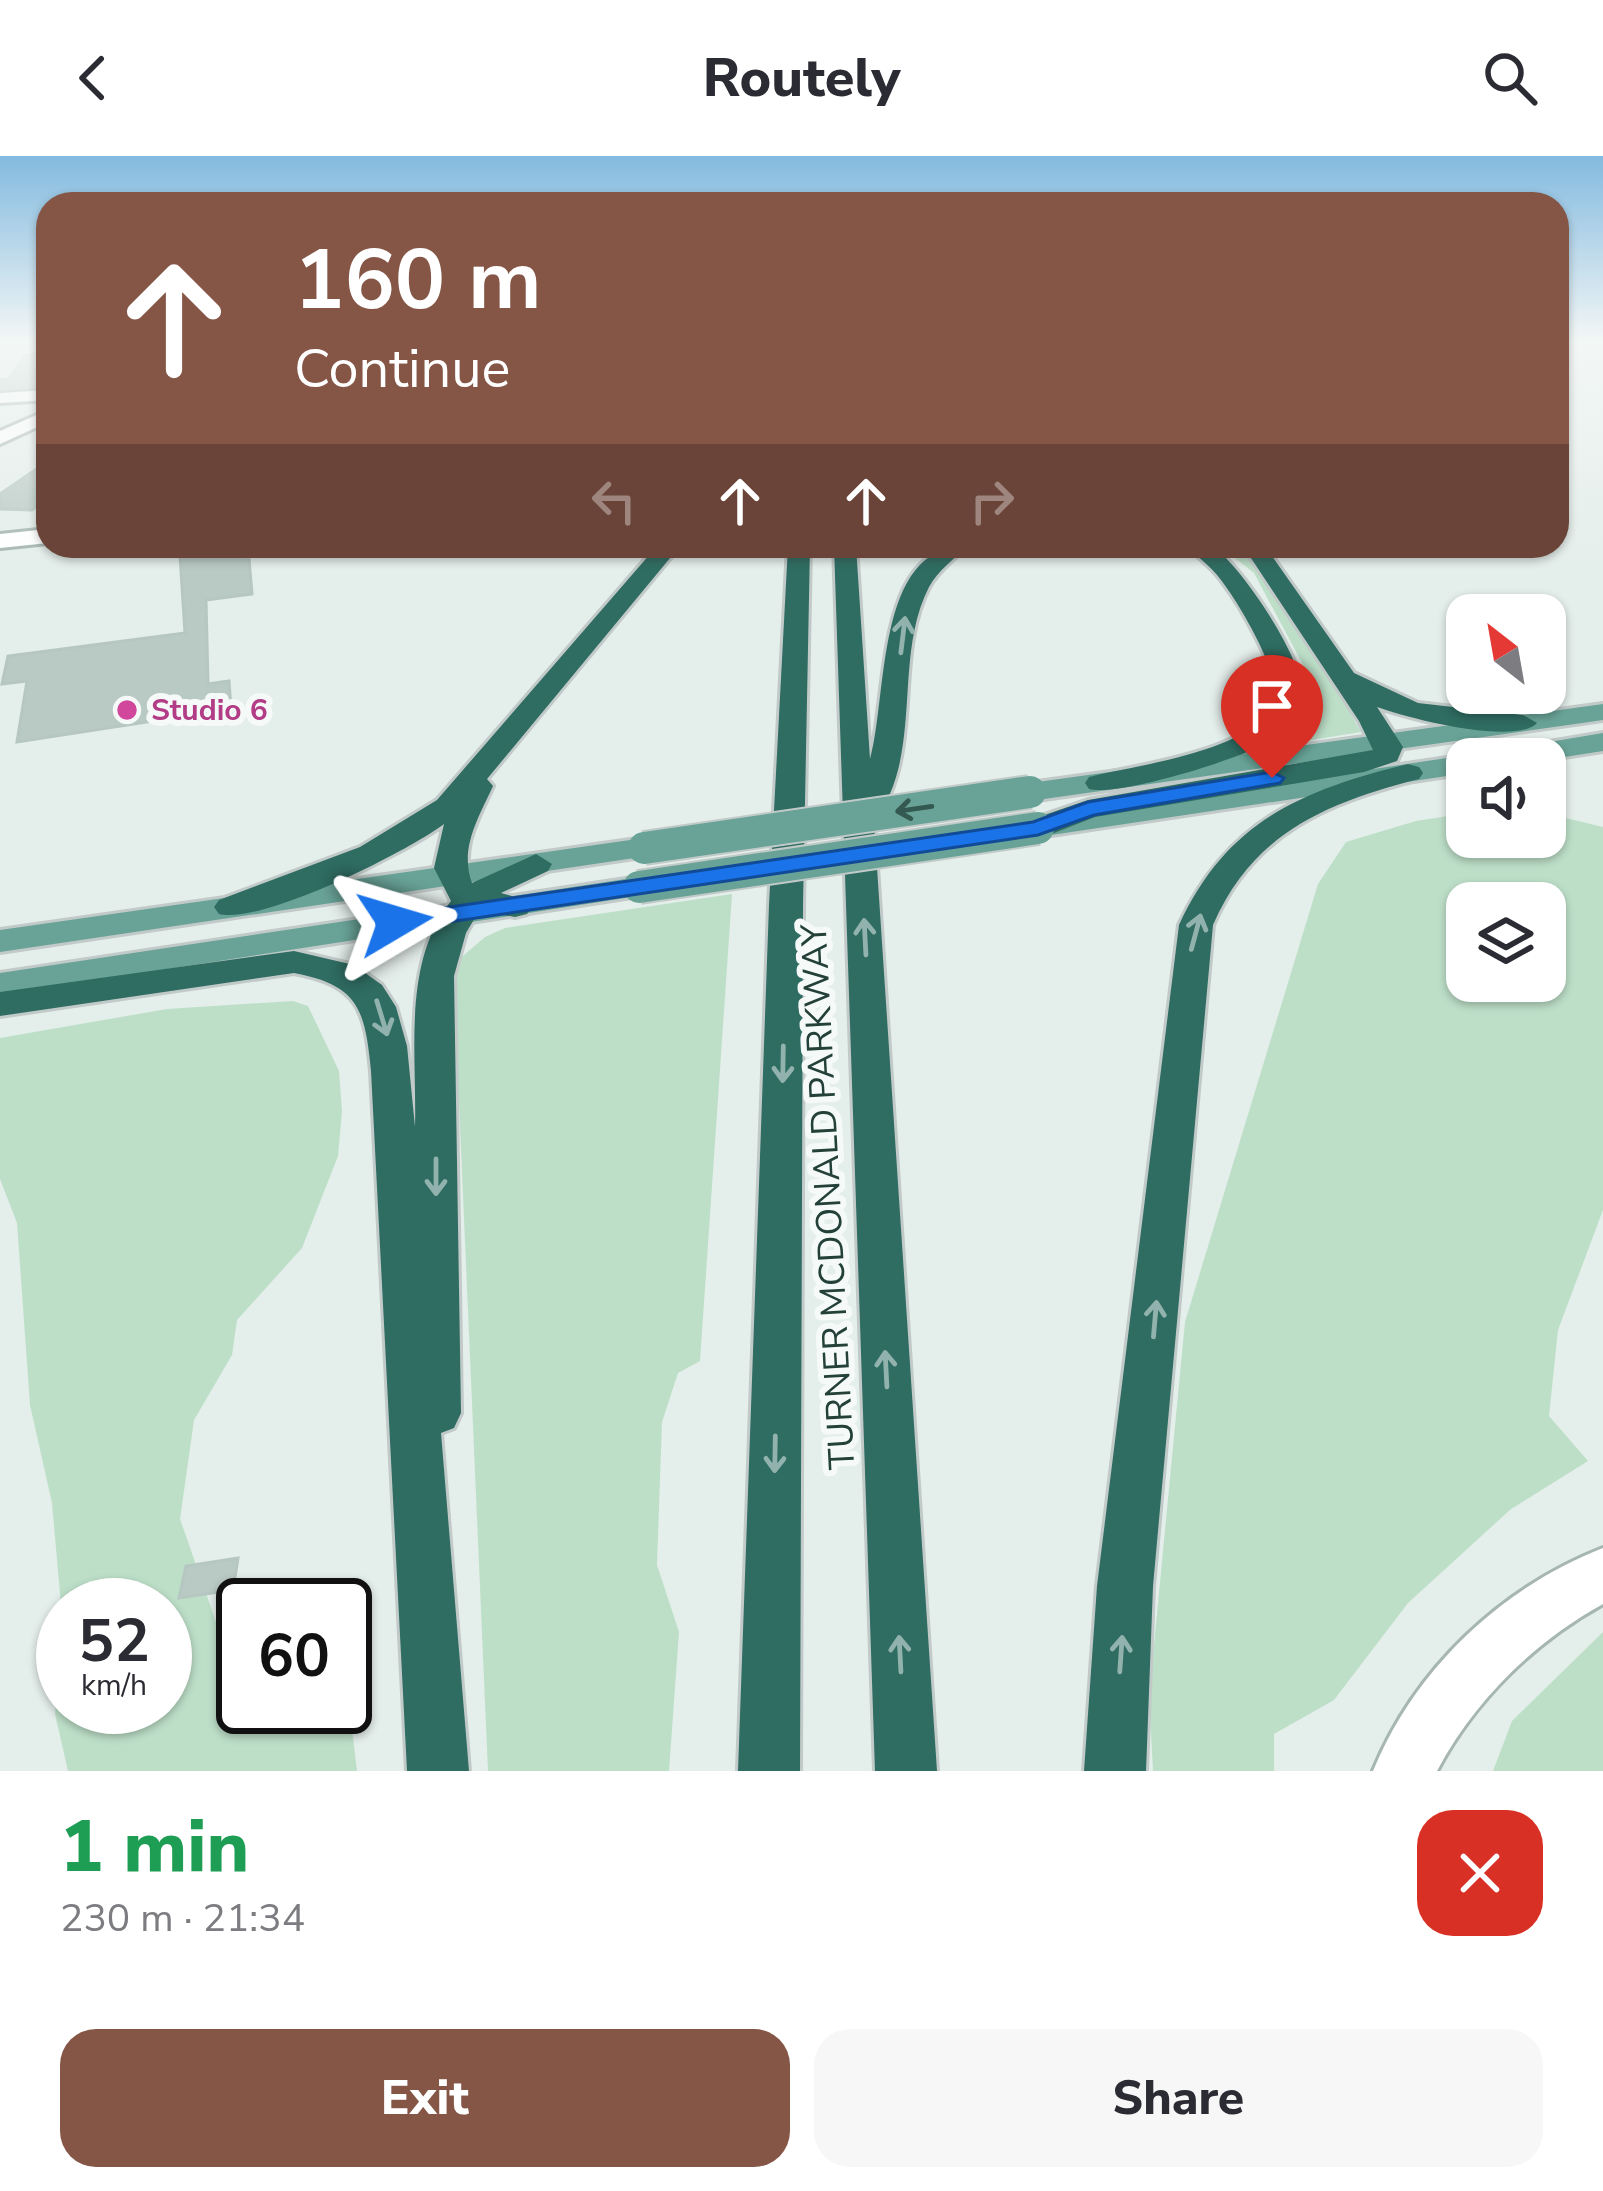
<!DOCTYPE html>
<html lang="en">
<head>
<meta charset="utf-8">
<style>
  body { margin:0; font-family:"Nunito Sans",sans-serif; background:#f7f7f7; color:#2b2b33; height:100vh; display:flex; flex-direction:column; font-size:45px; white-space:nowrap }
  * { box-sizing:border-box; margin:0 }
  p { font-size:39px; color:#7c7c81 }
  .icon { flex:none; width:66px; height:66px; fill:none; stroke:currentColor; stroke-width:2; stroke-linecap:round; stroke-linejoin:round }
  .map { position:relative; height:1615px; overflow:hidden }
  .details { display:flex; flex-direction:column; background:#fff; flex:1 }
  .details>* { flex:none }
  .top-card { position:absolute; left:36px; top:36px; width:1533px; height:366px; border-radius:36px; box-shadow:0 3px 9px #0004; background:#855546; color:#fff; overflow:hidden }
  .needle { width:78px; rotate:329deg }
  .buttons { position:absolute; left:1446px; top:438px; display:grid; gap:24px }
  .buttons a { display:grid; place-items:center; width:120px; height:120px; border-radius:24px; background:#fff; box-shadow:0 3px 9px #0004; font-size:60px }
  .speed { position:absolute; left:36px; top:1422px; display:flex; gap:24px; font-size:60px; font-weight:700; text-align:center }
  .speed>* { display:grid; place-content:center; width:156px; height:156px; border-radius:50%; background:#fff; box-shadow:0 3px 9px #0004; line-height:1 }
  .speed small { font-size:30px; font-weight:400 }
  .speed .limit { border:6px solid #111; border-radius:18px; background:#fff; color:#111 }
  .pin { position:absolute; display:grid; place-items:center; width:102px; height:102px; color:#fff; margin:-123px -51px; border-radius:50% 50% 50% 0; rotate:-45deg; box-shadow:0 0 12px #0007 }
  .pin .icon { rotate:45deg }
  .me { position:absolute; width:132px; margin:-66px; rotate:83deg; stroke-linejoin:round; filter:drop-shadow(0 0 9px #0008) }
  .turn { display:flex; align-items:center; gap:42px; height:252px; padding:0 60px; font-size:54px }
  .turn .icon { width:156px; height:156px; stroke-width:2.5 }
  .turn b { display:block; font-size:84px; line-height:102px }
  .lanes { display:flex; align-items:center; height:114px; padding:0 60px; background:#0003; justify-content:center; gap:60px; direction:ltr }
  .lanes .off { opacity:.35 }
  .round { display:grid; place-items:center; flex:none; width:126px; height:126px; border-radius:36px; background:#f7f7f7 }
  .headline { display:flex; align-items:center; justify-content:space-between; height:204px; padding:0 60px }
  h1 { font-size:72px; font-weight:800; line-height:90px; color:#1e9e55 }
  .action { display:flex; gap:24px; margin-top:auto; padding:24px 60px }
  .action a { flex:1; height:138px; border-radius:36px; background:#855546; color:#fff; font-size:48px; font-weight:800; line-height:138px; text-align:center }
  .action a+a { background:#f7f7f7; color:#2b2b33 }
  header { display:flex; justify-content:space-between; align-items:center; height:156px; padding:0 60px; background:#fff; font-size:54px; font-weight:800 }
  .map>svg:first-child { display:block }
  .green { fill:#bddfc8; fill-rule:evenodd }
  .building { fill:#b9c9c3; stroke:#b6c7c1; stroke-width:3 }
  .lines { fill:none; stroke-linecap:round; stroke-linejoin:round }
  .street-casing { stroke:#a6b6b1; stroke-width:6 }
  .primary-casing { stroke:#c1cac8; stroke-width:6 }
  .highway-casing { stroke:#c1cac8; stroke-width:6 }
  .street { fill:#fff; fill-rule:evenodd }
  .primary { fill:#69a397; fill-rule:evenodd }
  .highway { fill:#2f6c62; fill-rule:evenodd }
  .primary-bridge-casing { stroke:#c1cac8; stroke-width:36; stroke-linecap:butt }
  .primary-bridge { stroke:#69a397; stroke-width:32 }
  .oneway { stroke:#92b3ad }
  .oneway2 { stroke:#345950 }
  .route { fill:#1a73e8; stroke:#114b97; stroke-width:3 }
  .hotel-dot { fill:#d1479c; stroke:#f5faf8; stroke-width:4.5 }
  .labels { text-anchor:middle; stroke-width:12; stroke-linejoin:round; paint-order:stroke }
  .far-hotel-label { font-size:30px; font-weight:bold; fill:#b23c85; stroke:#f5faf8; text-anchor:start }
  .street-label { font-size:36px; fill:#234039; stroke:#f5faf8 }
</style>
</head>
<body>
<header><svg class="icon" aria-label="back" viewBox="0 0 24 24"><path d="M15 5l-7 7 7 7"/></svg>Routely<svg class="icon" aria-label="search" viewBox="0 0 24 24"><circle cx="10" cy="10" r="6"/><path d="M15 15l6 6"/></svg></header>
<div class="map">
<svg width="1603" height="1615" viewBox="0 0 1603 1615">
  <rect width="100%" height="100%" fill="#e4eeea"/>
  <path class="green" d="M 1220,390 L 1244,390 L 1314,493 L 1361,576 L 1294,587 L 1290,582 L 1316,550 L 1315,531 L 1254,417 Z
    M 1467,657 L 1467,681 L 1545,681 L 1545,657 L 1603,671 L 1603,1054 L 1558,1174 L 1549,1260 L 1588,1305 L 1511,1353 L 1408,1447 L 1334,1544 L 1274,1578 L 1274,1615 L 1153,1615 L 1149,1541 L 1185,1166 L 1318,728 L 1346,686 L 1416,665 ZM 1545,747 L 1545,825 L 1467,825 L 1467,747 Z
    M 732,738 L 700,1205 L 678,1217 L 662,1266 L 657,1409 L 679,1476 L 669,1615 L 488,1615 L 454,832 L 457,805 L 485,781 L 505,772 Z
    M 293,845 L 308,850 L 339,915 L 342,955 L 338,1000 L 302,1092 L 237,1164 L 232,1199 L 194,1264 L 180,1363 L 237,1526 L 243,1529 L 243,1551 L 291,1551 L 352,1573 L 357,1615 L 68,1615 L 55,1558 L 63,1472 L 52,1347 L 30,1249 L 17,1067 L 0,1023 L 0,882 L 167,853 ZM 63,1449 L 165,1449 L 165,1551 L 63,1551 Z
    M 1603,1476 L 1603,1615 L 1493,1615 L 1512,1565 Z"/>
  <path class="building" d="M 48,196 L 48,207 L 37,222 L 46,222 L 41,230 L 0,232 L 0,224 L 9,223 L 25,199 Z
    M 48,305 L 48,342 L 32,354 L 0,353 L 0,338 Z
    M 248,391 L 252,438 L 206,444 L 208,528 L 229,525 L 231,553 L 17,586 L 27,525 L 2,528 L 8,500 L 185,477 L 180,399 Z
    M 238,1402 L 233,1434 L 179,1442 L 186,1410 Z"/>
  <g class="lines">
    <defs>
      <path id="street" d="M 48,234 L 48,244 L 0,247 L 0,237 Z
        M 48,254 L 48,266 L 0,288 L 0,275 Z
        M 48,373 L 48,387 L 0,392 L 0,378 Z
        M 1603,1392 L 1603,1448 C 1534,1486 1474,1545 1437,1615 L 1373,1615 C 1415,1513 1501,1432 1603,1392 Z"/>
      <path id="primary" d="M 1603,548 L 1603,564 L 1030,645 L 1015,636 L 1030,627 Z
        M 1603,577 L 1603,595 L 1545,604 L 1486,603 L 1501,594 Z
        M 1467,599 L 1478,603 L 1467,603 L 1467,617 L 1038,681 L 1022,672 L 1038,663 Z
        M 644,682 L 655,685 L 660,692 L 655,699 L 0,796 L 0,774 Z
        M 639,721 L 656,731 L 651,738 L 0,839 L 0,817 Z"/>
      <path id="highway" d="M 657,390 L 680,390 L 487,623 L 493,630 C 479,661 459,692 472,727 L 536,698 L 552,708 L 548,715 L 501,737 L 527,744 L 532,751 L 527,758 L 515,761 L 479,755 L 466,777 L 454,820 L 461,1257 L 454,1272 L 441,1277 L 469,1615 L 407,1615 L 371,915 C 365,854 359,829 294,817 L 0,860 L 0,836 L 294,795 L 354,809 L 382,829 L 396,851 L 407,890 L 415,971 C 417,896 402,807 451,745 L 434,712 L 444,668 C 407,696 261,769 219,758 L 214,751 L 219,744 L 360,691 L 437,644 Z
        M 788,390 L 810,390 L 803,749 L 800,1615 L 738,1615 L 769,749 Z
        M 834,390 L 856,390 L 870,603 C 888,540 875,390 966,390 C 954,404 938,414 929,431 C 892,503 925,597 874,666 L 937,1615 L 875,1615 Z
        M 1187,390 L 1213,390 C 1245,415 1305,505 1305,546 C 1297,561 1290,573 1275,583 C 1247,601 1119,641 1089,633 L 1085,627 L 1089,621 C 1141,608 1250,596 1277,546 C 1278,514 1241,450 1221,424 C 1211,410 1198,402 1187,390 Z
        M 1243,390 L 1265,390 L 1354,517 L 1418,547 L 1523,559 L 1537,567 C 1515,590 1407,562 1377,551 L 1403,591 L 1397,605 L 1364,616 L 1095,661 L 1049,679 L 1027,679 L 1022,672 L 1027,665 L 1088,644 L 1373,594 L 1359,565 Z
        M 1408,608 L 1419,611 L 1423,617 L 1419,623 C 1326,647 1253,677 1213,769 L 1153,1430 L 1146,1615 L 1084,1615 L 1097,1430 L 1179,769 C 1227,665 1302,634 1408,608 Z"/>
    </defs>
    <use href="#street" class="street-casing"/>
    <use href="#primary" class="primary-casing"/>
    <use href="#highway" class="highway-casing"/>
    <use href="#street" class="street"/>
    <use href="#primary" class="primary"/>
    <use href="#highway" class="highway"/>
    <defs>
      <path id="primary-bridge" d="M 644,692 L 1030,636
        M 639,731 L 1038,672"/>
    </defs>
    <use href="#primary-bridge" class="primary-bridge-casing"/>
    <use href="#primary-bridge" class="primary-bridge"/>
  </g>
  <defs><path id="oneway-shaft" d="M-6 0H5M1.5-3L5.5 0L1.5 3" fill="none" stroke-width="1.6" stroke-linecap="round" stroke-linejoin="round" transform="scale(3)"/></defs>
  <g class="oneway">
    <use href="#oneway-shaft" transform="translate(903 479) rotate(-83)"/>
    <use href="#oneway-shaft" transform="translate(1196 776) rotate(-75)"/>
    <use href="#oneway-shaft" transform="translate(865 781) rotate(-93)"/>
    <use href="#oneway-shaft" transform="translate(382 862) rotate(73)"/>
    <use href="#oneway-shaft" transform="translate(783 908) rotate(91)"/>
    <use href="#oneway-shaft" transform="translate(436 1021) rotate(90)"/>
    <use href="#oneway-shaft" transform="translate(1155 1163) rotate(-85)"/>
    <use href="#oneway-shaft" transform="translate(886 1213) rotate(-93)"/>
    <use href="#oneway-shaft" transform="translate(775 1298) rotate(91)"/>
    <use href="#oneway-shaft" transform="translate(900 1498) rotate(-93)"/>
    <use href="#oneway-shaft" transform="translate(1121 1498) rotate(-86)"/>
  </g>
  <use class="oneway2" href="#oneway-shaft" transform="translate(914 653) rotate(172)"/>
  <linearGradient id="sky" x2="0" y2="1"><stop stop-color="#83badf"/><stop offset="0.45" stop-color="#f3f7f6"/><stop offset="1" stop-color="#f3f7f6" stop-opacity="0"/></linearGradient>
  <rect width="1603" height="412" fill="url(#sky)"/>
  <path class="route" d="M 1272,616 L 1284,622 L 1280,627 L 1094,659 L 1038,679 L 395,774 L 382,766 L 395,759 L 1033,666 L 1088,646 Z"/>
  <circle class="hotel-dot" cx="127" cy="554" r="12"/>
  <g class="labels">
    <g class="far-hotel-label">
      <text x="151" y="564">Studio 6</text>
    </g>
    <g class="street-label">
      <text transform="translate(827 1041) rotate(-93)" y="13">TURNER MCDONALD PARKWAY</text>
    </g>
  </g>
</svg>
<div class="buttons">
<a><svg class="needle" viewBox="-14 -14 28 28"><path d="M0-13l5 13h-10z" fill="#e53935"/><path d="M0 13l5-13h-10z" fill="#7c7c81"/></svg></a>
<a><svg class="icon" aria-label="sound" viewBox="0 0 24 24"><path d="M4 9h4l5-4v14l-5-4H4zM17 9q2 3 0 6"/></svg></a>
<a><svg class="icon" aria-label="layers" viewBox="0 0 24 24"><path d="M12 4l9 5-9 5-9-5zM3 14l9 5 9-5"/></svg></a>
</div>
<div class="speed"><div>52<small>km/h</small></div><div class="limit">60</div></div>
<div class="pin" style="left:1272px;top:622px;background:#d93025"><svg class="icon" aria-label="arrive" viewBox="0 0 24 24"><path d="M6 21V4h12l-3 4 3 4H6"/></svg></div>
<svg class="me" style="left:395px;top:766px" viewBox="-20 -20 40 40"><path d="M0-17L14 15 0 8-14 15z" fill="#1a73e8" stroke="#fff" stroke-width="4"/></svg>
<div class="top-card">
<div class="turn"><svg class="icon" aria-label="ahead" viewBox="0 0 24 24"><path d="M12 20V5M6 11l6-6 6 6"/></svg><div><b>160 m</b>Continue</div></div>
<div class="lanes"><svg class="icon off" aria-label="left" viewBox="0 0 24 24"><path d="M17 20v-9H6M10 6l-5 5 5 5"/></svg><svg class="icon" aria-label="ahead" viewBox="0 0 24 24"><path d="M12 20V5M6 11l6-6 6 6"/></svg><svg class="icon" aria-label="ahead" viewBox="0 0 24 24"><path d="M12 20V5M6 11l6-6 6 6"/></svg><svg class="icon off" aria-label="right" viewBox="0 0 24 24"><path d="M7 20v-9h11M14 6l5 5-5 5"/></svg></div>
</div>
</div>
<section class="details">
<div class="headline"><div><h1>1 min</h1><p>230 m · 21:34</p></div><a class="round" style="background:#d93025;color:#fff"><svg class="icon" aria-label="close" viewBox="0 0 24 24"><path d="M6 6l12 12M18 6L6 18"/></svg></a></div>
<div class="action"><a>Exit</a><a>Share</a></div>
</section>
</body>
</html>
